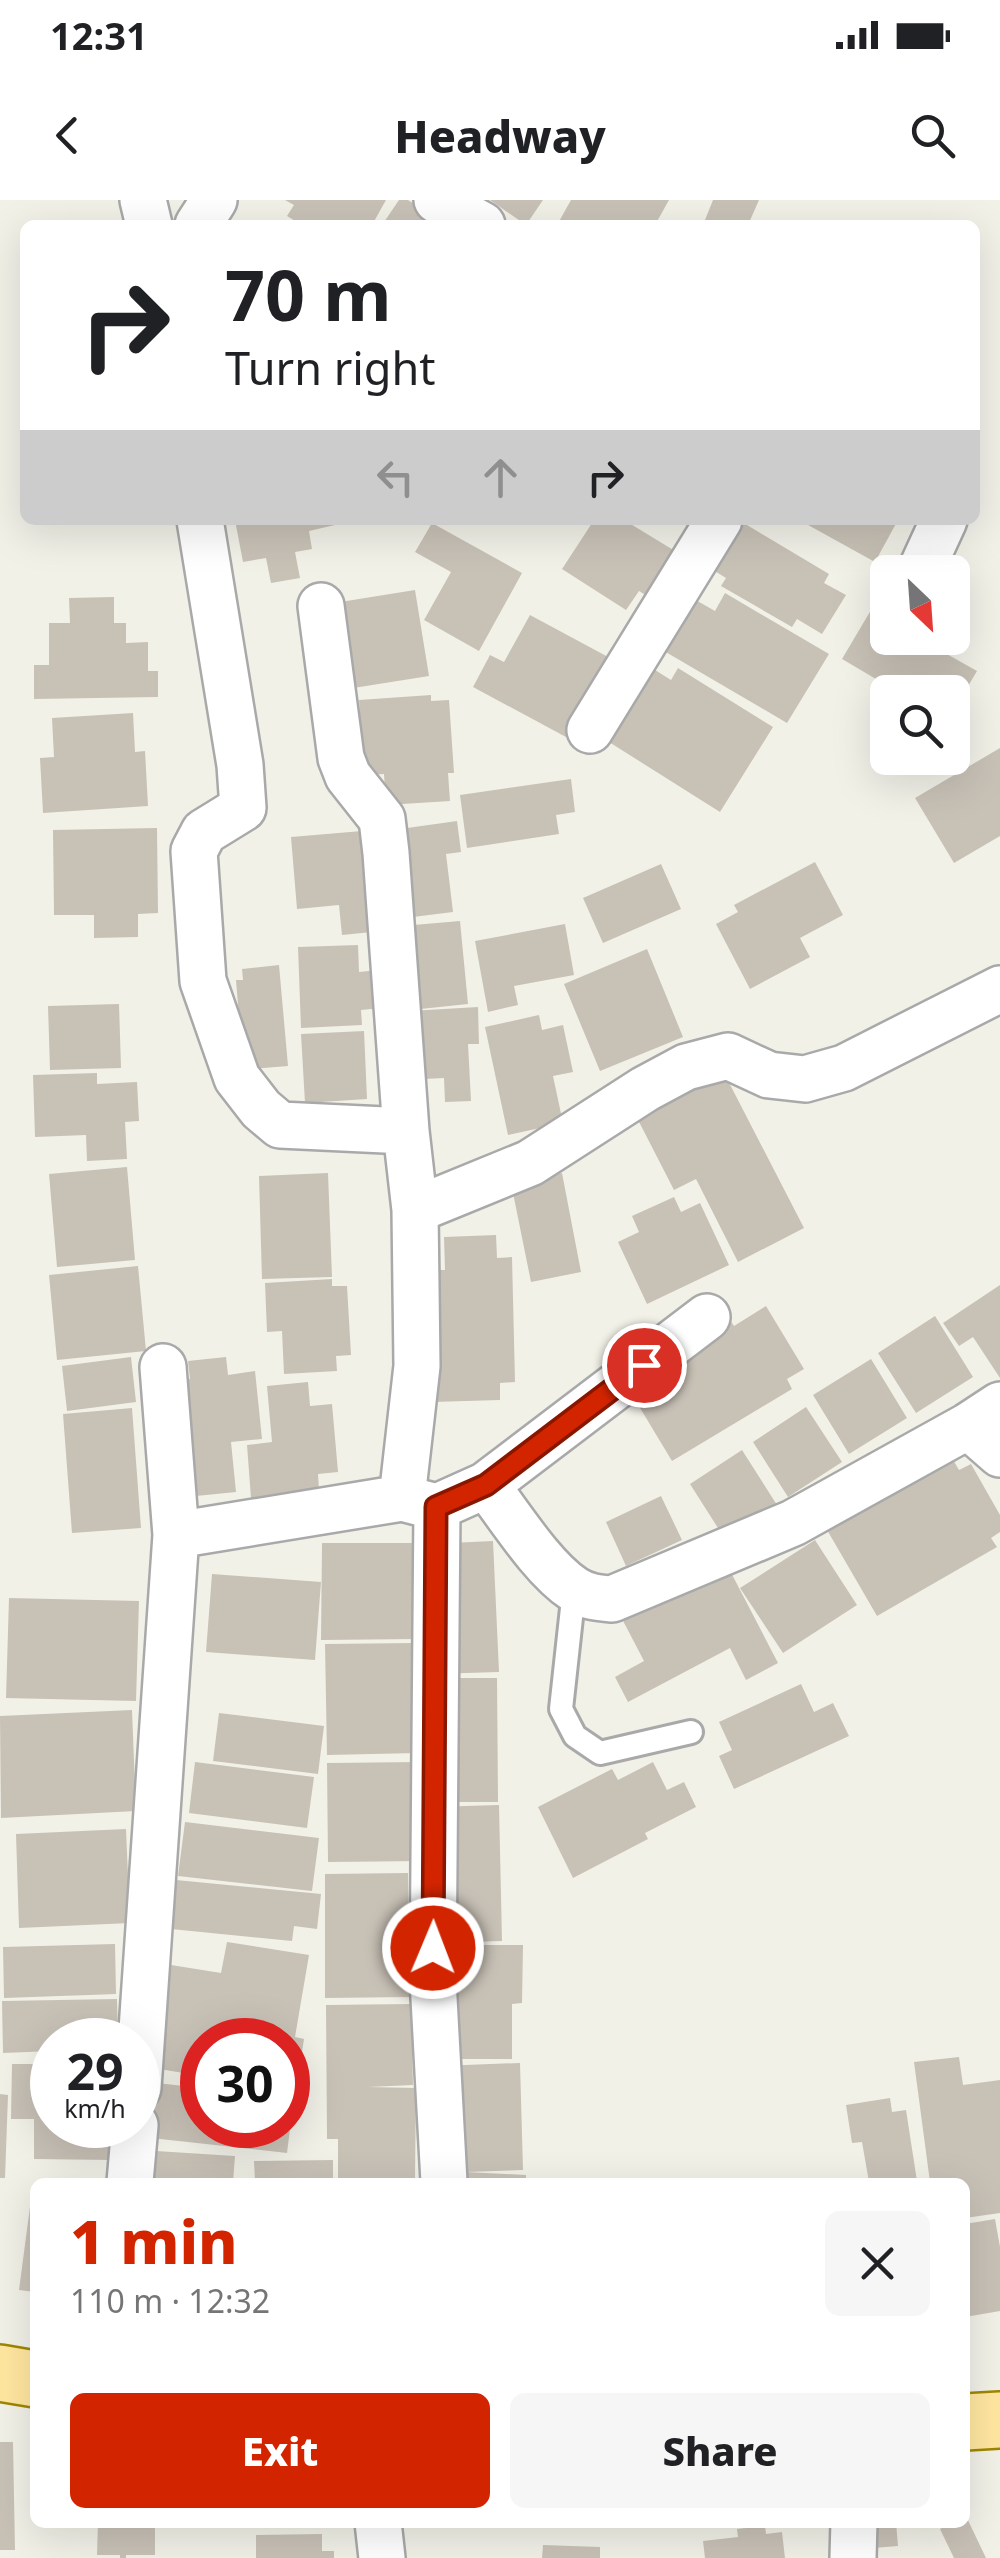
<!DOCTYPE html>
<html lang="en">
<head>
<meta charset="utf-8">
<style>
  body { margin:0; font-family:"Noto Sans",sans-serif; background:#f6f6f6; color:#202124; height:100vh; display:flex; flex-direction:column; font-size:38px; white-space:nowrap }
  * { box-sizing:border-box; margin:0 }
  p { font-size:32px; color:#757577 }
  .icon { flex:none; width:55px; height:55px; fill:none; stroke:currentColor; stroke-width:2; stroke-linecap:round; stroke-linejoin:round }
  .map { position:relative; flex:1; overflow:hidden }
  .panel { position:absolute; left:30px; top:1978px; width:940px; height:350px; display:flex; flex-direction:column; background:#fff; border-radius:15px; box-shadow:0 10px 40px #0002 }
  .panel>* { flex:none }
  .top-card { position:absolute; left:20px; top:20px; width:960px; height:305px; border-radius:15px; box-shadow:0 10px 40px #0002; background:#fff; color:#202124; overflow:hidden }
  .needle { width:65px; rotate:155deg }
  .tools { position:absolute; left:870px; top:355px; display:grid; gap:20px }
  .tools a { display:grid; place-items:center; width:100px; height:100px; border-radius:15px; background:#fff; box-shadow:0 10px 40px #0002; font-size:50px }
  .speed { position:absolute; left:30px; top:1818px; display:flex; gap:20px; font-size:50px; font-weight:700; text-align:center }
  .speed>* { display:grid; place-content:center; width:130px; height:130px; border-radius:50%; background:#fff; box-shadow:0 10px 40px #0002; line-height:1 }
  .speed small { font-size:25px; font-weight:400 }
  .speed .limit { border:15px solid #d22; background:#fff; color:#111 }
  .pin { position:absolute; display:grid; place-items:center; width:85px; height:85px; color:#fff; margin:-42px; border:5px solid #fff; border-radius:50%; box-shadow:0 2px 10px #0007 }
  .me { position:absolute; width:110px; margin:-55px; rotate:1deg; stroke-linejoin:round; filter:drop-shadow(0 0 8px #0008) }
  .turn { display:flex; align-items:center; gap:35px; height:210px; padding:0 40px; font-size:45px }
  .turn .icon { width:130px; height:130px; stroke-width:2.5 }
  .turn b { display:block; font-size:70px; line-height:85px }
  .lanes { display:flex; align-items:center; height:95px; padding:0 40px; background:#0003; justify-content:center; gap:50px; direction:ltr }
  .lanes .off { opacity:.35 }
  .round { display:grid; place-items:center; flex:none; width:105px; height:105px; border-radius:15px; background:#f6f6f6 }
  .head { display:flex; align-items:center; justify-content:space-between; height:170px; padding:0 40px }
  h1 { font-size:60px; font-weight:800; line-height:75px; color:#d32400 }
  .primary-button { display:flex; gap:20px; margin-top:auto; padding:20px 40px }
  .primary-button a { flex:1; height:115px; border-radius:15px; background:#d32400; color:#fff; font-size:40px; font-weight:800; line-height:115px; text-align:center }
  .primary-button a+a { background:#f6f6f6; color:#202124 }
  .status { display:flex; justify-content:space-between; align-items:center; height:70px; padding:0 50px; background:#fff; direction:ltr }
  .status svg { height:28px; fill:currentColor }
  header { display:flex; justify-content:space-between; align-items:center; height:130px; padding:0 40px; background:#fff; font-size:45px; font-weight:800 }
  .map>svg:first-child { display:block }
  .building { fill:#c8c1b6 }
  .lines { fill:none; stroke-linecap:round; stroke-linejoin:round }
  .service-casing { stroke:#a9a9a9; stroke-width:28 }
  .minor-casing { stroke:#a9a9a9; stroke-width:50 }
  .primary-casing { stroke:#9f8600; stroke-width:60 }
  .service { stroke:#fff; stroke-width:22 }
  .minor { stroke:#fff; stroke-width:45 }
  .primary { stroke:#ffe6a0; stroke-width:55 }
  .route-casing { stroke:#891700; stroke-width:25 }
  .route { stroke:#d32400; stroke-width:18 }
</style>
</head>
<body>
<div class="status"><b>12:31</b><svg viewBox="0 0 49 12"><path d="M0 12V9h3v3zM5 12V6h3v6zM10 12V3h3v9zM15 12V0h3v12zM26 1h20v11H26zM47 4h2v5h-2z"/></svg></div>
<header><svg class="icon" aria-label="back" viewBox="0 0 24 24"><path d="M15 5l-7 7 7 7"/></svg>Headway<svg class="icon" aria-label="search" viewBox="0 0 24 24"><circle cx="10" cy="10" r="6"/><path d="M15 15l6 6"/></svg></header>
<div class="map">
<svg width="1000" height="2358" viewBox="0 0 1000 2358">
  <rect width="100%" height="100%" fill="#f2f1e8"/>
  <path class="building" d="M 285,0 L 386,0 L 372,25 L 302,25 L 287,16 L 294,5 Z
    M 399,0 L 408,0 L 446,25 L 382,25 Z
    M 490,0 L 543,0 L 526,25 Z
    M 571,0 L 669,0 L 655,25 L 557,25 Z
    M 713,0 L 759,0 L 748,25 L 703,25 Z
    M 235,320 L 334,320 L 335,325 L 309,331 L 312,349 L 295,352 L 300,378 L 271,383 L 266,358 L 243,362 Z
    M 594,320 L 624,320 L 680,354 L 652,399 L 639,391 L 626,410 L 562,369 Z
    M 799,320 L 898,320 L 875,362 Z
    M 742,322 L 829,374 L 824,383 L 846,395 L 822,434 L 797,419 L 792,427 L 721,386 L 726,378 L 713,370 Z
    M 432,323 L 522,373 L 479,451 L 424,420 L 451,372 L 415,352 Z
    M 415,390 L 429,476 L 347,489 L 334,403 Z
    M 725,393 L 829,454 L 787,523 L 664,451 L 694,399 L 715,411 Z
    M 114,397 L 114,423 L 126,423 L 126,443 L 148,442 L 148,471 L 158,471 L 158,497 L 34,499 L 34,465 L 49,465 L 49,423 L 70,423 L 69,398 Z
    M 871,410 L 888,419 L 888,438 L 954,438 L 945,453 L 977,471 L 952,513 L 952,492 L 898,492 L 842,459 Z
    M 530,415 L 610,458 L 566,537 L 473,487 L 490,455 L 504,462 Z
    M 678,468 L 773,527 L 720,612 L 609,542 L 655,470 L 671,480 Z
    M 431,495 L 431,501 L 449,500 L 454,573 L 448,573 L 450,601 L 386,605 L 384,574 L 364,575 L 359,500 Z
    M 133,513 L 135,552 L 145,551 L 148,606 L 43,613 L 40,558 L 54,557 L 52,518 Z
    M 1000,548 L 1000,636 L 954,663 L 915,598 Z
    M 571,579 L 575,612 L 556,615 L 559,634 L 467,648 L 460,595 Z
    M 457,621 L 461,652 L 446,654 L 453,712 L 405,718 L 393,630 Z
    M 157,628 L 158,713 L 138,714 L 138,737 L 94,738 L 94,715 L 54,715 L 53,630 Z
    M 374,630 L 382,731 L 342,735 L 339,705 L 297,709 L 291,637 Z
    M 815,662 L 843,715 L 800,738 L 810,757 L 750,789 L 716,724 L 738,712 L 734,705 Z
    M 661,664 L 681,709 L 603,743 L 583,698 Z
    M 460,721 L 468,804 L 411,810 L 402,726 Z
    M 565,724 L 574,775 L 514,786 L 518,805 L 488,812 L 475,741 Z
    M 358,745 L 359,772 L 379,770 L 381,808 L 361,810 L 362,825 L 301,828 L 298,747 Z
    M 647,749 L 683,837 L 600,871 L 564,784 Z
    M 279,765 L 288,866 L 251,869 L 249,844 L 241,842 L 236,780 L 243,780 L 242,769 Z
    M 119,804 L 121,868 L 50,870 L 48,806 Z
    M 478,807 L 479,844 L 468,844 L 471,901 L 445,902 L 444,878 L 424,879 L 423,852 L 412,852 L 410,811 Z
    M 539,815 L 542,830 L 563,825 L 573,872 L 553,876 L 563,923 L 508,935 L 485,827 Z
    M 364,831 L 367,899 L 305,903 L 301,834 Z
    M 722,869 L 804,1028 L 738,1062 L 696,979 L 674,990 L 635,914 Z
    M 97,873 L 97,884 L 137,882 L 139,921 L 125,922 L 127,959 L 87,961 L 86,935 L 35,937 L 33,875 Z
    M 127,967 L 135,1060 L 57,1067 L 49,974 Z
    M 328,973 L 332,1077 L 262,1079 L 259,976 Z
    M 562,973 L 581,1072 L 531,1082 L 511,983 Z
    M 674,997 L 681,1012 L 700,1003 L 729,1065 L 647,1104 L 618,1042 L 639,1032 L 632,1016 Z
    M 496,1035 L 497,1058 L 512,1057 L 515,1182 L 500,1183 L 500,1200 L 432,1202 L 429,1070 L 445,1070 L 444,1037 Z
    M 138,1066 L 146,1151 L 57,1160 L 49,1075 Z
    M 332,1079 L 332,1086 L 347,1086 L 351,1155 L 336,1156 L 337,1171 L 284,1174 L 282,1131 L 267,1132 L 265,1083 Z
    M 1000,1085 L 1000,1178 L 973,1137 L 959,1146 L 943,1123 Z
    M 766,1106 L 804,1169 L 787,1179 L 792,1189 L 672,1261 L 625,1183 L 730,1120 L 734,1126 Z
    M 935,1116 L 973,1177 L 916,1213 L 878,1153 Z
    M 131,1157 L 136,1202 L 67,1211 L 62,1166 Z
    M 226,1157 L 228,1175 L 255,1171 L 262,1239 L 231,1242 L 236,1292 L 176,1298 L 175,1180 L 190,1179 L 188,1161 Z
    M 871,1159 L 907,1218 L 849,1254 L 813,1195 Z
    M 308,1182 L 310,1206 L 332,1204 L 338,1272 L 318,1274 L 319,1291 L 251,1298 L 247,1245 L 272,1242 L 267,1186 Z
    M 806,1207 L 842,1262 L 788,1297 L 753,1242 Z
    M 132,1208 L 141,1328 L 72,1333 L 63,1214 Z
    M 742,1250 L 777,1305 L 725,1339 L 690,1284 Z
    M 948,1251 L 959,1270 L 971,1264 L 1000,1315 L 1000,1332 L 991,1338 L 997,1347 L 877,1416 L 823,1323 Z
    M 661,1296 L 682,1340 L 626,1366 L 606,1322 Z
    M 815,1340 L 857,1405 L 783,1453 L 740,1388 Z
    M 493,1341 L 499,1472 L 434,1474 L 429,1344 Z
    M 322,1343 L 416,1343 L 415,1439 L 321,1440 Z
    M 725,1361 L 778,1463 L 746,1480 L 730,1448 L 628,1502 L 615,1477 L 644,1461 L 620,1415 Z
    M 212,1374 L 321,1382 L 315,1460 L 206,1452 Z
    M 9,1398 L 139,1401 L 136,1501 L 6,1498 Z
    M 415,1443 L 417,1553 L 327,1555 L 325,1444 Z
    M 433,1478 L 497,1478 L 498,1602 L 433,1602 Z
    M 801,1484 L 814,1512 L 833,1503 L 849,1536 L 734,1589 L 719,1556 L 732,1550 L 719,1522 Z
    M 132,1510 L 136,1611 L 1,1618 L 0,1516 Z
    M 219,1513 L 324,1526 L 318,1574 L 213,1561 Z
    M 195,1562 L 314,1577 L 307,1628 L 189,1613 Z
    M 420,1562 L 421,1661 L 328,1662 L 327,1563 Z
    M 653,1562 L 667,1590 L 684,1582 L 696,1607 L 645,1633 L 648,1639 L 573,1678 L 538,1607 L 612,1569 L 618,1580 Z
    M 499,1605 L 502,1741 L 434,1743 L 431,1607 Z
    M 185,1622 L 319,1638 L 312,1691 L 178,1676 Z
    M 126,1629 L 130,1723 L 19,1728 L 16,1634 Z
    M 408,1673 L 409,1797 L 325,1798 L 325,1674 Z
    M 176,1680 L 321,1694 L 317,1729 L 294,1726 L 292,1741 L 171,1729 Z
    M 227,1742 L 309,1755 L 295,1837 L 304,1839 L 296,1891 L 288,1890 L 288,1840 L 202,1840 L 202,1876 L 153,1868 L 171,1765 L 221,1773 Z
    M 115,1744 L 116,1794 L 4,1798 L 3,1747 Z
    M 435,1745 L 523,1745 L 522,1803 L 512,1804 L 512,1859 L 435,1859 Z
    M 117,1799 L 118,1840 L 52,1840 L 52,1851 L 3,1853 L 2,1801 Z
    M 411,1804 L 413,1885 L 368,1887 L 416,1888 L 415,1980 L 338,1980 L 338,1939 L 327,1939 L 326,1805 Z
    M 959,1857 L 963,1885 L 1000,1880 L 1000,2013 L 965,2018 L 965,1982 L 930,1982 L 914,1862 Z
    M 520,1863 L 523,1970 L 466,1972 L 526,1975 L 526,1982 L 458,1982 L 439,1866 Z
    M 12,1864 L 52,1864 L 52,1925 L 112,1925 L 111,1960 L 34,1959 L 34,1919 L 11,1919 Z
    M 148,1882 L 202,1888 L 202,1925 L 288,1925 L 288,1898 L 294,1898 L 287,1953 L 142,1937 Z
    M 0,1894 L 8,1895 L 5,1978 L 0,1978 Z
    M 890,1898 L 892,1912 L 906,1910 L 917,1981 L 869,1982 L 862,1942 L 852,1943 L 846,1905 Z
    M 140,1950 L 235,1956 L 233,1982 L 137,1982 Z
    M 333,1960 L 333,1982 L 255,1982 L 254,1961 Z
    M 33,1984 L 35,1985 L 35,2092 L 19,2090 Z
    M 995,2019 L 1000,2047 L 1000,2111 L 965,2117 L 965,2024 Z
    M 0,2242 L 13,2242 L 15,2350 L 0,2350 Z
    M 965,2314 L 986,2358 L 954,2358 L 940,2329 L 952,2322 L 965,2322 Z
    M 98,2322 L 155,2322 L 155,2355 L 126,2355 L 126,2358 L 120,2358 L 120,2355 L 97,2355 Z
    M 859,2322 L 896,2322 L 898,2346 L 861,2349 Z
    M 765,2326 L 766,2334 L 782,2332 L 785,2358 L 705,2358 L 703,2341 L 738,2337 L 737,2329 Z
    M 322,2334 L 322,2351 L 334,2351 L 334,2358 L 256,2358 L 256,2335 Z
    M 543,2345 L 600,2347 L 600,2358 L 542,2358 Z"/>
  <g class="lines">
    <defs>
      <path id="service" d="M 574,1390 L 561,1509 L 575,1536 L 600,1553 L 691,1532"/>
      <path id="minor" d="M 143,0 L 149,25
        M 437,0 L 482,25
        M 198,25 L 214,0
        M 200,320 L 240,565 L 243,608 L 204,632 L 194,651 L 203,781 L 237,878 L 261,909 L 280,925 L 406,931
        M 921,370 L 944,320
        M 321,406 L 341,558 L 348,576 L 382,619 L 386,653 L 406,931 L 415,1010 L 417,1166 L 402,1298
        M 590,530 L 719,320
        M 415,1010 L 530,963 L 645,889 L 686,867 L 728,856 L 769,875 L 805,879 L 844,868 L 1000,789
        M 163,1167 L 176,1335
        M 968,1226 L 1000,1254
        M 486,1285 L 707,1117
        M 437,1307 L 433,1780 L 444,1982
        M 138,1888 L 176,1335 L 402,1298 L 437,1307 L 486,1285 C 510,1316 542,1368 574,1389 C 586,1397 599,1398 612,1399 L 793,1323 L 968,1226 L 1000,1205
        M 130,1982 L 135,1925
        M 378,2322 L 382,2358
        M 853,2358 L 854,2322"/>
      <path id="primary" d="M 0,2173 L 35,2179
        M 965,2222 L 1000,2220"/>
    </defs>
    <use href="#service" class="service-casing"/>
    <use href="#minor" class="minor-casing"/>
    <use href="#primary" class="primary-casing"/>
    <use href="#service" class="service"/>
    <use href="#minor" class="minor"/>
    <use href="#primary" class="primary"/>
  </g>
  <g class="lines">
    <defs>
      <path id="route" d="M 433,1748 L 436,1307 L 486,1285 L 644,1165"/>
    </defs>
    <use href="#route" class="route-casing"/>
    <use href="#route" class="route"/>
  </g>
</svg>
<div class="tools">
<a><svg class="needle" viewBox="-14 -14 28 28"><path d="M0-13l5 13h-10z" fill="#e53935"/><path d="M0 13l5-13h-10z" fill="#757577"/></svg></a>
<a><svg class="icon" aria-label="search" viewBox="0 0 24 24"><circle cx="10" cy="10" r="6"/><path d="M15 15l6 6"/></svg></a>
</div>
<div class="speed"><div>29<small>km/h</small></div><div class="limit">30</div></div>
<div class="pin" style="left:644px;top:1165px;background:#d93025"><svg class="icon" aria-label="arrive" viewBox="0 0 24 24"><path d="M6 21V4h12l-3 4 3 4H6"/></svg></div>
<svg class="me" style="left:433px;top:1748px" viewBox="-20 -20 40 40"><circle r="17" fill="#d32400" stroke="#fff" stroke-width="3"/><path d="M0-11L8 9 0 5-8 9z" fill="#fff"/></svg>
<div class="top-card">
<div class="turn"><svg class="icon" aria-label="right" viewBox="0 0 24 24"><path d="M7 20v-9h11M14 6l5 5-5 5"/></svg><div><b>70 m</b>Turn right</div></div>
<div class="lanes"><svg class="icon off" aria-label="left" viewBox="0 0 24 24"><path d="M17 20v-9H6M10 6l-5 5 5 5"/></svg><svg class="icon off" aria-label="ahead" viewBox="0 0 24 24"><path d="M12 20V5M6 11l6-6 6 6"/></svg><svg class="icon" aria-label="right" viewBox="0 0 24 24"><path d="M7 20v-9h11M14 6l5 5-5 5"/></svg></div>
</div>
<section class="panel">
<div class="head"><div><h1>1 min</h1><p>110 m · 12:32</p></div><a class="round"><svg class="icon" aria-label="close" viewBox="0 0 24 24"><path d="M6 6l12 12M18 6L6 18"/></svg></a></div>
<div class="primary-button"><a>Exit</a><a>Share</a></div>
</section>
</div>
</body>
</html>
